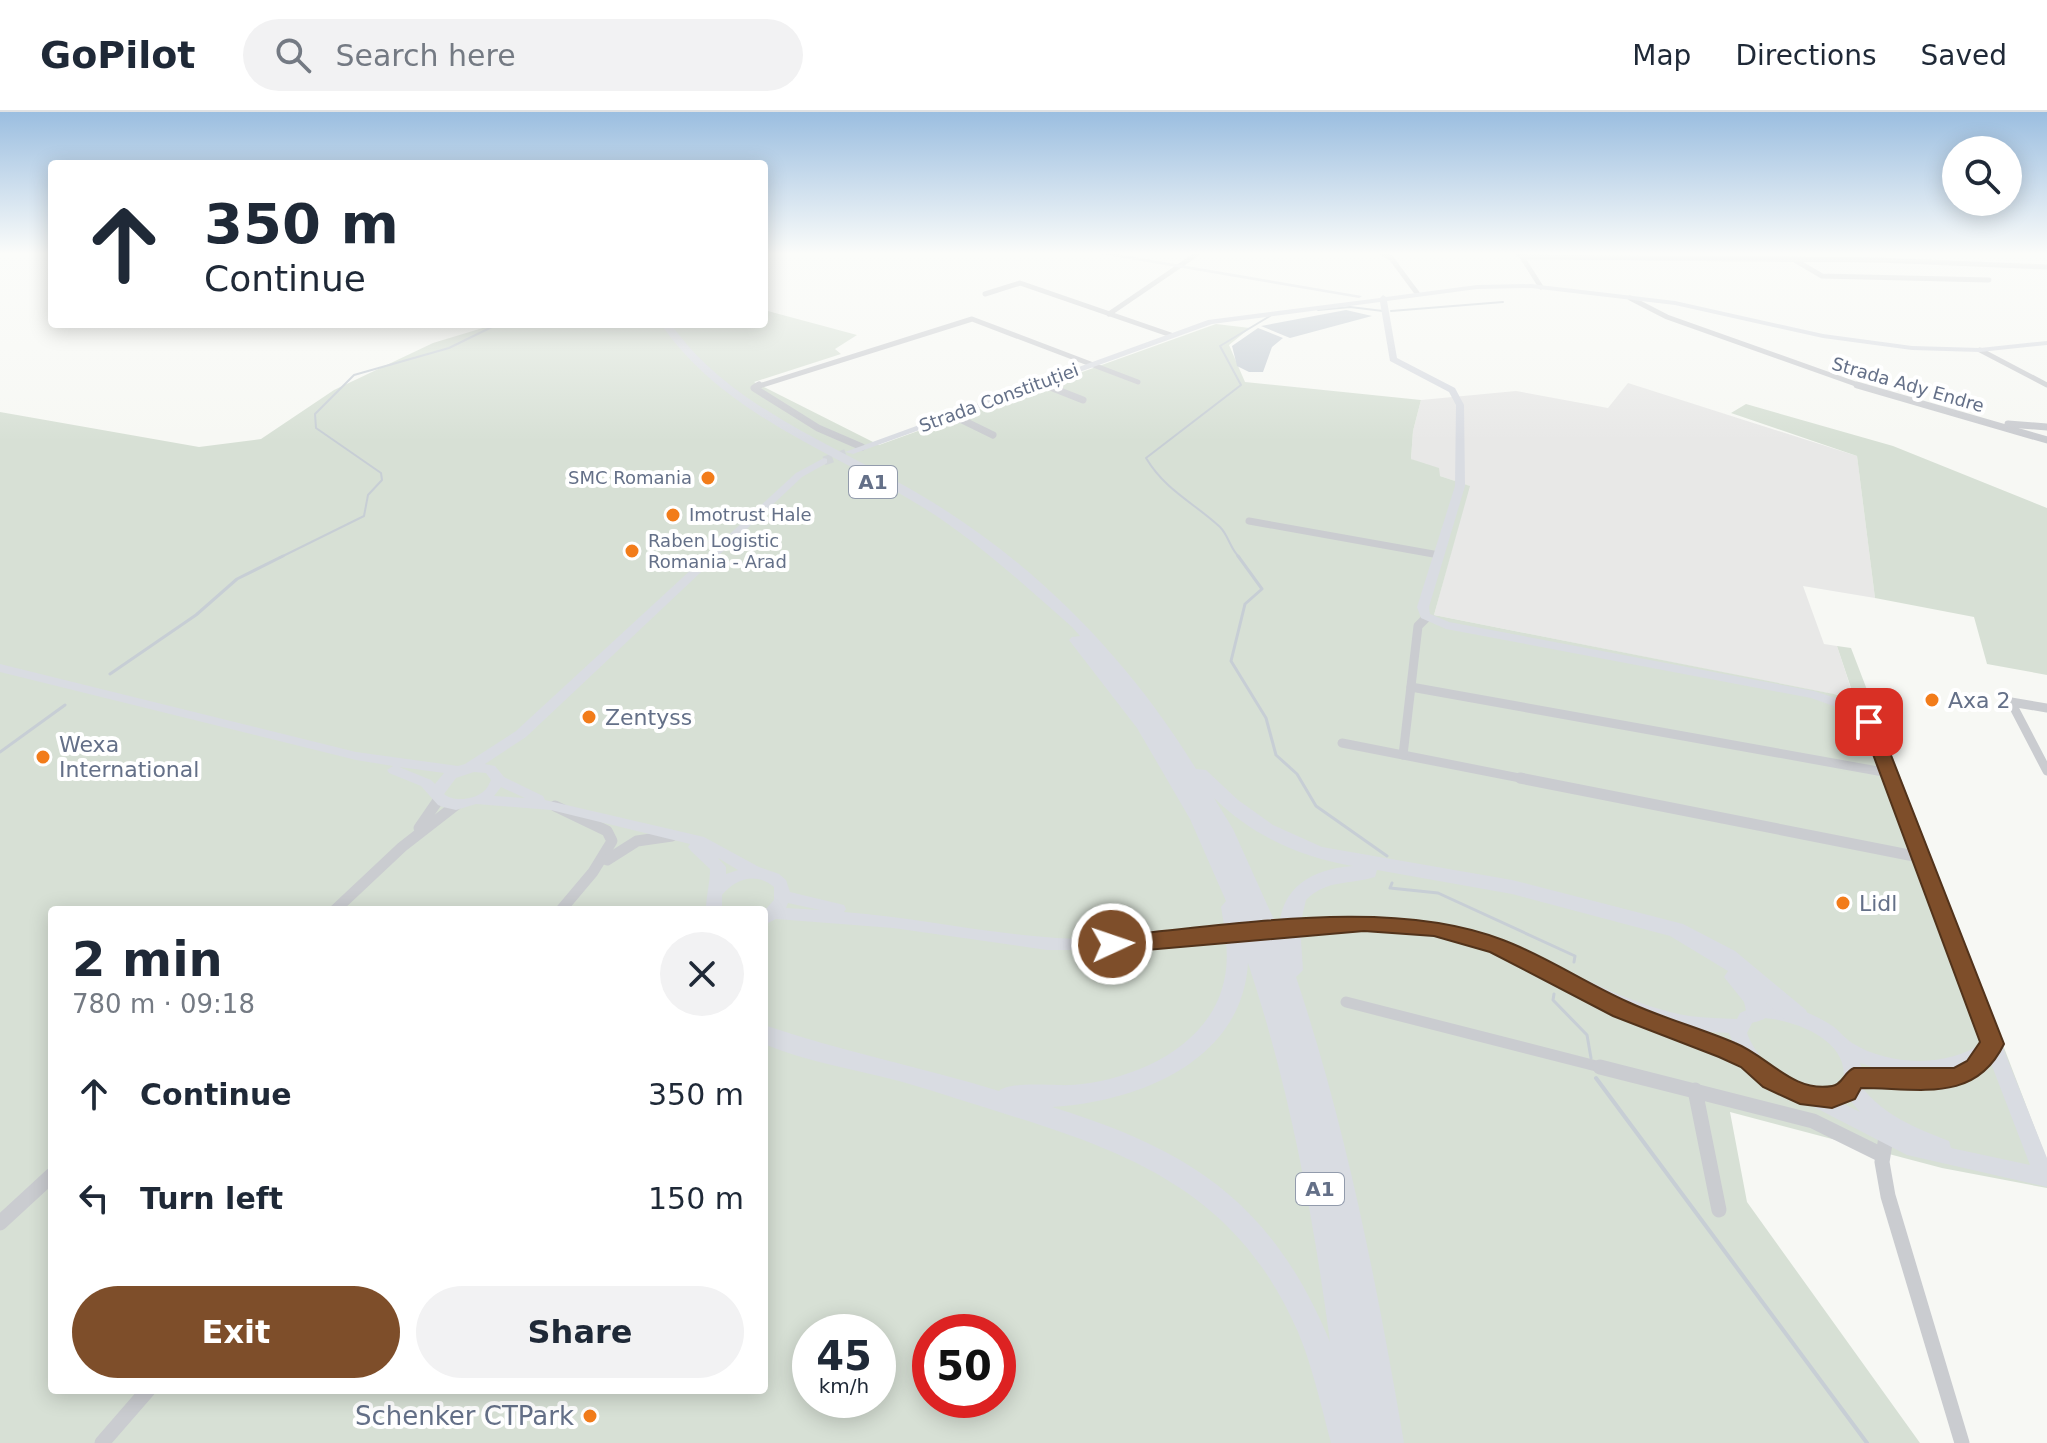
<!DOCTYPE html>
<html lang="en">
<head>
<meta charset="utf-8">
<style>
	:root { --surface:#fff; --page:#f2f2f3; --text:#1f2937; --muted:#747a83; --line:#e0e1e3; --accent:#7e4e2a }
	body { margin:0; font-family:"DejaVu Sans",sans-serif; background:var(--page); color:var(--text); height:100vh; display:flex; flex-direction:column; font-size:30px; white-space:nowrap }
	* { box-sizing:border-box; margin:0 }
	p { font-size:26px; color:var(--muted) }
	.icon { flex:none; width:44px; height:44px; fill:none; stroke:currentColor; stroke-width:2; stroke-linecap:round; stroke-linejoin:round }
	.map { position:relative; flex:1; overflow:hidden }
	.sheet { position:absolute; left:48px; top:794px; width:720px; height:488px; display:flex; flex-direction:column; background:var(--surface); border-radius:8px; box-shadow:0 4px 20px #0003 }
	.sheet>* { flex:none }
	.banner { position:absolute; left:48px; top:48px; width:720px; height:168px; border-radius:8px; box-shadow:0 4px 20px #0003; background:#fff; color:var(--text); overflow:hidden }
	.tools { position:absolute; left:1942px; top:24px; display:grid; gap:16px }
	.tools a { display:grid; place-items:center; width:80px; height:80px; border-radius:50%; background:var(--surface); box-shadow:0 4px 20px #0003; font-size:40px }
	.speed { position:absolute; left:792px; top:1202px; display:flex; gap:16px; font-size:40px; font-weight:700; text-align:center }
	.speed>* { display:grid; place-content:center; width:104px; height:104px; border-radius:50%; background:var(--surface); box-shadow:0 4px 20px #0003; line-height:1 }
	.speed small { font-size:20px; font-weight:400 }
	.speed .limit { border:12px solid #d22; background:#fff; color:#111 }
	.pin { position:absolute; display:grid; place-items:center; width:68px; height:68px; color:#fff; margin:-34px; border-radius:16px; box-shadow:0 4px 12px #0006 }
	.me { position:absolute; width:88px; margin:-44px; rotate:87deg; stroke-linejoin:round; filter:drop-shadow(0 0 6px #0008) }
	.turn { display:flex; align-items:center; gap:28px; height:168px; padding:0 24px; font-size:36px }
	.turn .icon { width:104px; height:104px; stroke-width:2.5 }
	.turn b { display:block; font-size:56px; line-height:68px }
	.round { display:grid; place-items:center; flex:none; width:84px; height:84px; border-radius:42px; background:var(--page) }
	.headline { display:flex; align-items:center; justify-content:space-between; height:136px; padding:0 24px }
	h1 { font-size:48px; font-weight:700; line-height:60px }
	.cta { display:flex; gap:16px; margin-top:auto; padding:16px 24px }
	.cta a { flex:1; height:92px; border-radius:48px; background:var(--accent); color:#fff; font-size:32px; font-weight:700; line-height:92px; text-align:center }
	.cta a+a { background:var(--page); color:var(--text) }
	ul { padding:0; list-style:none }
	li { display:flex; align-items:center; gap:24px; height:104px; padding:0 24px }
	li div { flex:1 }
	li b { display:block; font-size:30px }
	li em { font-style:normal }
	header { display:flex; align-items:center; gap:48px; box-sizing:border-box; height:112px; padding:0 40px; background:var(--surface); border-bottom:2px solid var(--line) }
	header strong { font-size:38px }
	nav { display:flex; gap:44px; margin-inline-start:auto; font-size:28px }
	.search { width:560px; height:72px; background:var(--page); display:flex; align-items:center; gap:20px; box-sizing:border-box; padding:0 28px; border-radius:44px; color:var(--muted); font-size:30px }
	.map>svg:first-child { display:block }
</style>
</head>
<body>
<header>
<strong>GoPilot</strong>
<div class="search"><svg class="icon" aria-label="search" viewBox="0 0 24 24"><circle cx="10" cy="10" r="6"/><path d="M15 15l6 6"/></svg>Search here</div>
<nav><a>Map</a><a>Directions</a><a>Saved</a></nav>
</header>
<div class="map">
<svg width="2047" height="1331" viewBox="0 0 2047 1331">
	<rect width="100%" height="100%" fill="#f7f8f4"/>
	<path fill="#e8e8e7" d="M1628,271L1857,344L1875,486L1803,474L1824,532L1837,534L1853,583L1832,582L1434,503L1469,374L1440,364L1411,347L1413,319L1421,288L1516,279L1608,296Z"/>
	<g fill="#d7e0d5" fill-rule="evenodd">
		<path d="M764,198L857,223L835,237L841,242L754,270L879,333L1216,212L1250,216L1229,233L1245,270L1421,288L1413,319L1411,347L1439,356L1440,364L1470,374L1434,503L1849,585L1853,582L1837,534L1851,536L2047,1048V1076L1942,1056L1730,1000L1747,1090L1920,1331H0V300L199,335L261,327L334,278L433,231L496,212H764ZM52,798H764V1278H52ZM810,1220H878V1288H810ZM930,1220H998V1288H930Z"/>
		<path d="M1746,292L1893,334L2047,396V563L1987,552L1974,505L1875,486L1857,344L1731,301Z"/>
	</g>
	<g fill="#c7ced5">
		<path d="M1346,198L1372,204L1290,226L1261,214Z"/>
		<path d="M1258,216L1283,226L1272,235L1263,260H1249L1237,254L1232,234Z"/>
	</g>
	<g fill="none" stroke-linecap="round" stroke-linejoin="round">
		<g stroke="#c7ced5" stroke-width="2">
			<path d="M1318,198L1350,195L1383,199"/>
			<path d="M1391,199L1503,190"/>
			<path d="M279,446L364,404L368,383L382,368L381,361L316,316L315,302L354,263L449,236L498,212"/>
			<path d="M1240,446C1230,437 1229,424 1220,415C1193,390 1166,379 1146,346L1241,273L1220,234L1270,204"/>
		</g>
		<g stroke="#c7ced5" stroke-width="3">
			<path d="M1238,444L1262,477L1245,492L1231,549L1266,606L1276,643L1297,662L1316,694L1387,744"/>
			<path d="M110,562L196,503L237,467L283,444"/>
			<path d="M0,640L65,593"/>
			<path d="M1392,771L1390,776L1438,781L1575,844L1574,850"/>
			<path d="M1554,882L1553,888L1587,923L1591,946"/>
		</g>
		<path stroke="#c7ced5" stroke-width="4" d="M1596,966L1867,1331"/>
		<path stroke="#d2d6d9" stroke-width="9" stroke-dasharray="9 5" stroke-linecap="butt" d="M824,349L850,340"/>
		<g stroke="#caccd0" stroke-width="5">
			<path d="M1383,142L1391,146L1417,181"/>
			<path d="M1518,142L1522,145L1879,148L2047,155"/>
			<path d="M1522,145L1541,175"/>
			<path d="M1793,147L1822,164L1989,168"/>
			<path d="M985,182L1020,171L1171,223"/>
			<path d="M1630,186L1667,205L1864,275"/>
			<path d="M1109,202L1197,142"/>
			<path d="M1980,238L2047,273"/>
			<path d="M1040,271L1050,275"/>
			<path d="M756,275L972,207L1138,270"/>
		</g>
		<g stroke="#caccd0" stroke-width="7">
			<path d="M759,273L754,276L818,316L862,335"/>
			<path d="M1045,273L1083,288"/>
			<path d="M1857,273L2047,328"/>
			<path d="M952,303L993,323"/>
			<path d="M2008,312L2047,315"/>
			<path d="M1249,409L1439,443"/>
		</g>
		<g stroke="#caccd0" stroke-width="9">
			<path d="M1411,575L1889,661"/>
			<path d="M2011,590L2047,659"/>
			<path d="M2011,590L2047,596"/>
			<path d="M1342,631L1530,668"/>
			<path d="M1403,643L1418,514L1426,506"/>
		</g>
		<g stroke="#caccd0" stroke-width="11">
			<path d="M1520,666L1919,745"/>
			<path d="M555,694L607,719L612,729L593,760L561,798"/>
			<path d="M419,716L439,687"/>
			<path d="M607,748L637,729L672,724"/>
			<path d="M335,798L402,735L456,693"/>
			<path d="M1346,890L1608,957"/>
		</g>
		<g stroke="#caccd0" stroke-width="15">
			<path d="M1600,955L1813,1009L1882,1043"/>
			<path d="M1695,978L1719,1098"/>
			<path d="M1886,1025L1882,1050L1888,1084L1962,1331"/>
			<path d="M0,1111L52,1063"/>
			<path d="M102,1331L148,1278"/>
		</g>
		<g fill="#d9dce2" fill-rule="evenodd">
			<path d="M1100,142H1117L1362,184L1359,186Z"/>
			<path d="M1531,172L1675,189L1823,222L1912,234L1980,236L2047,229V233L1980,240L1912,238L1823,226L1675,193L1531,176L1477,177L1387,189L1397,246L1455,276L1464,293L1465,374L1429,495L1430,502L1449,510L1814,579L1866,596L1887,634L1927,745L2047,1046V1075L1907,1043L1812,994L1776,980L1746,955L1631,909L1628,904L1630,901C1577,879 1527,849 1472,832C1411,813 1346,819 1283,825L1277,823L1275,819L1277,815C1298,808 1323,809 1344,808C1389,805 1434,808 1477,821C1544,841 1602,883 1670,900C1692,906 1714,906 1737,907L1740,901C1747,898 1756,894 1763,892C1785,889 1817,903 1834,915C1840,920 1846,927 1852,931C1889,954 1948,956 1983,930L1911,745L1873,634L1856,602L1811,586L1446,517L1421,506L1417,495L1455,374L1456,293L1449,280L1390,249L1380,190L1212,212L853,342L845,340L1208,208L1380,186L1383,183L1386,185L1477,173ZM1765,906C1797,909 1851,929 1843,970C1810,997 1758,954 1747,921L1752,911ZM1694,919L1729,921L1734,934ZM1989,946L2030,1053L1951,1036L1949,1029C1915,1016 1883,1003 1861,974H1956L1982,962ZM1860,951L1881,958H1883H1863ZM1849,987L1860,1000L1842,991Z"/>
			<path d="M824,346L827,347V351L802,365L526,625L485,652L495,654L504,665L543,684L545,688L704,725L759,755L779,762L786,768L790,780L844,793L846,797L844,800C912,805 978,820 1045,825C1110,831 1177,822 1242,817L1248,819L1250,823L1248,827L1129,838H1047L893,816L776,807L764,813V799L774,788V775C756,760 736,766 722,783V798H706C706,783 710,772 710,757L691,739L688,735L690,732L551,698L476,692L456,698L443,695L438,693L421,674L389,661L387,658L393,654L356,648L0,560V552L356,640L458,654L465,652L516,619L796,361ZM399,655L444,661L435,672L431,668ZM474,660L486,661L491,668C489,672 487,677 483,680C473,688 453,690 444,682L456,666ZM501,675L525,686L494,684ZM718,746L738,758L726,762V755ZM788,791L820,798L786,796Z"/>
		</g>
		<path fill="#d9dce2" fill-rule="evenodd" d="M661,212H671C730,297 843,336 929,388C1038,454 1130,549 1196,657L1206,658L1238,688L1273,713L1322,735L1512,768L1683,812L1735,839L1806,898L1809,905L1806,912C1790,917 1778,901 1766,891L1767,901L1764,907L1756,910L1748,907L1744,890L1724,865L1728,859L1670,824L1512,782L1377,758L1375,765C1349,773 1327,767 1306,788L1300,813L1303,858L1296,865C1347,1018 1377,1173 1404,1331H1331C1321,1294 1313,1256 1298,1220C1241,1089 1144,1045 1015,1005C976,993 938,980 899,969C854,957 807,950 764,932V913C840,939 921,955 999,979C1009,969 1054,974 1071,973C1133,969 1210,935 1224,869C1230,844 1225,819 1221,795L1226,789L1190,707L1137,616L1069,528L1072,525L1080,524L1072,515C1024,473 978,430 924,396C834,340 723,303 661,212ZM1214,686C1253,724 1300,745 1353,754C1312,757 1280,775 1279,819L1233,717ZM1248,851C1289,974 1313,1102 1330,1230C1273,1092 1192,1038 1052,995C1137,990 1242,950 1248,851Z"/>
	</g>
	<linearGradient id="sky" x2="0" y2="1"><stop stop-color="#9bbee0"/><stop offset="0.43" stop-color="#fbfcfa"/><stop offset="1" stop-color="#fbfcfa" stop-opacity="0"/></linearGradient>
	<rect width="2047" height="329" fill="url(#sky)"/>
	<path fill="#7e4e2a" stroke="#52331b" stroke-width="2" d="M1869,605L1878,610L2004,932C1975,992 1919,976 1861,976L1855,987L1832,996L1800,992L1763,975L1741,955L1719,945L1613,904L1490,840L1434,824L1364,819L1112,841L1101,832L1112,824C1231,814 1390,784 1503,828C1546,844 1585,871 1628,890C1662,906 1700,916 1735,931C1768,944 1793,981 1832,974C1842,973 1844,960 1854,956H1954L1967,949L1980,930L1861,610Z"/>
	<g fill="#f27c1a" stroke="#fff" stroke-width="3">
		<circle cx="708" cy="366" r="8"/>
		<circle cx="673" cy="403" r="8"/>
		<circle cx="632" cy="439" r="8"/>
		<circle cx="1932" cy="588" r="8"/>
		<circle cx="589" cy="605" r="8"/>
		<circle cx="43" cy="645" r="8"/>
		<circle cx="1843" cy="791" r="8"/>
		<circle cx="590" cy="1304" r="8"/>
	</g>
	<g text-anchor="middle" stroke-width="8" stroke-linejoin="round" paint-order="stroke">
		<g font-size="18" fill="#647088" stroke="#fff">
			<text transform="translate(1908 273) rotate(16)" y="6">Strada Ady Endre</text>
			<text transform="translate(999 286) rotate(-20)" y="6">Strada Constituției</text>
		</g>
		<g font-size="18" fill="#647088" stroke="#fff" text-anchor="start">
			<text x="692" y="372" text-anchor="end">SMC Romania</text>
			<text x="689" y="409">Imotrust Hale</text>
			<text x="648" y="435">Raben Logistic<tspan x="648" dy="21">Romania - Arad</tspan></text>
		</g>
		<g fill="#fff" stroke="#929bac" stroke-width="2">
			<rect x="849" y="354" width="48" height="32" rx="6"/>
			<rect x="1296" y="1061" width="48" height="32" rx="6"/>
		</g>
		<g font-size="20" font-weight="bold" fill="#647088">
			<text x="873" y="377">A1</text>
			<text x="1320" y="1084">A1</text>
		</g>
		<g font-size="22" fill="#647088" stroke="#fff" text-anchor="start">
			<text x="1948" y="596">Axa 2</text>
			<text x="605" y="613">Zentyss</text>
			<text x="59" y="640">Wexa<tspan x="59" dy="25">International</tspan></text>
			<text x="1859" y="799">Lidl</text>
		</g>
		<g font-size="26" fill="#647088" stroke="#fff" text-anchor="end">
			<text x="574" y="1313">Schenker CTPark</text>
		</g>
	</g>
</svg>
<div class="tools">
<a><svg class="icon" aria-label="search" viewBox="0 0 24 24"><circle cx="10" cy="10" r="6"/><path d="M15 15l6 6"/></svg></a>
</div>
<div class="speed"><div>45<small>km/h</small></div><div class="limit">50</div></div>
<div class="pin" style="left:1869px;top:610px;background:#d93025"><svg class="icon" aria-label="arrive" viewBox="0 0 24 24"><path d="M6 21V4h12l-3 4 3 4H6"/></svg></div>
<svg class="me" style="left:1112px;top:832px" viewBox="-20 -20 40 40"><circle r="17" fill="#7e4e2a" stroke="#fff" stroke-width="3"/><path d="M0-11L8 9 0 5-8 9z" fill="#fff"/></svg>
<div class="banner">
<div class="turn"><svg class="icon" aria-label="ahead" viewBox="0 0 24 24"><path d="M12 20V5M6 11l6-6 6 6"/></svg><div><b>350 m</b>Continue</div></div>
</div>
<section class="sheet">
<div class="headline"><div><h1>2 min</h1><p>780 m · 09:18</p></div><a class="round"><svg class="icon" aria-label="close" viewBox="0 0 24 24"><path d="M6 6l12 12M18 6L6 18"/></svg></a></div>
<ul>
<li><svg class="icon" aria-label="ahead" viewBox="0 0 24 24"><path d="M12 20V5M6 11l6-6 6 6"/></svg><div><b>Continue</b></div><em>350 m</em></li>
<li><svg class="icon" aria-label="left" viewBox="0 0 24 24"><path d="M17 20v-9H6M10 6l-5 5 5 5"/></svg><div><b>Turn left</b></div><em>150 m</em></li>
</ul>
<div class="cta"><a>Exit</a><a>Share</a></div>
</section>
</div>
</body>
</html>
